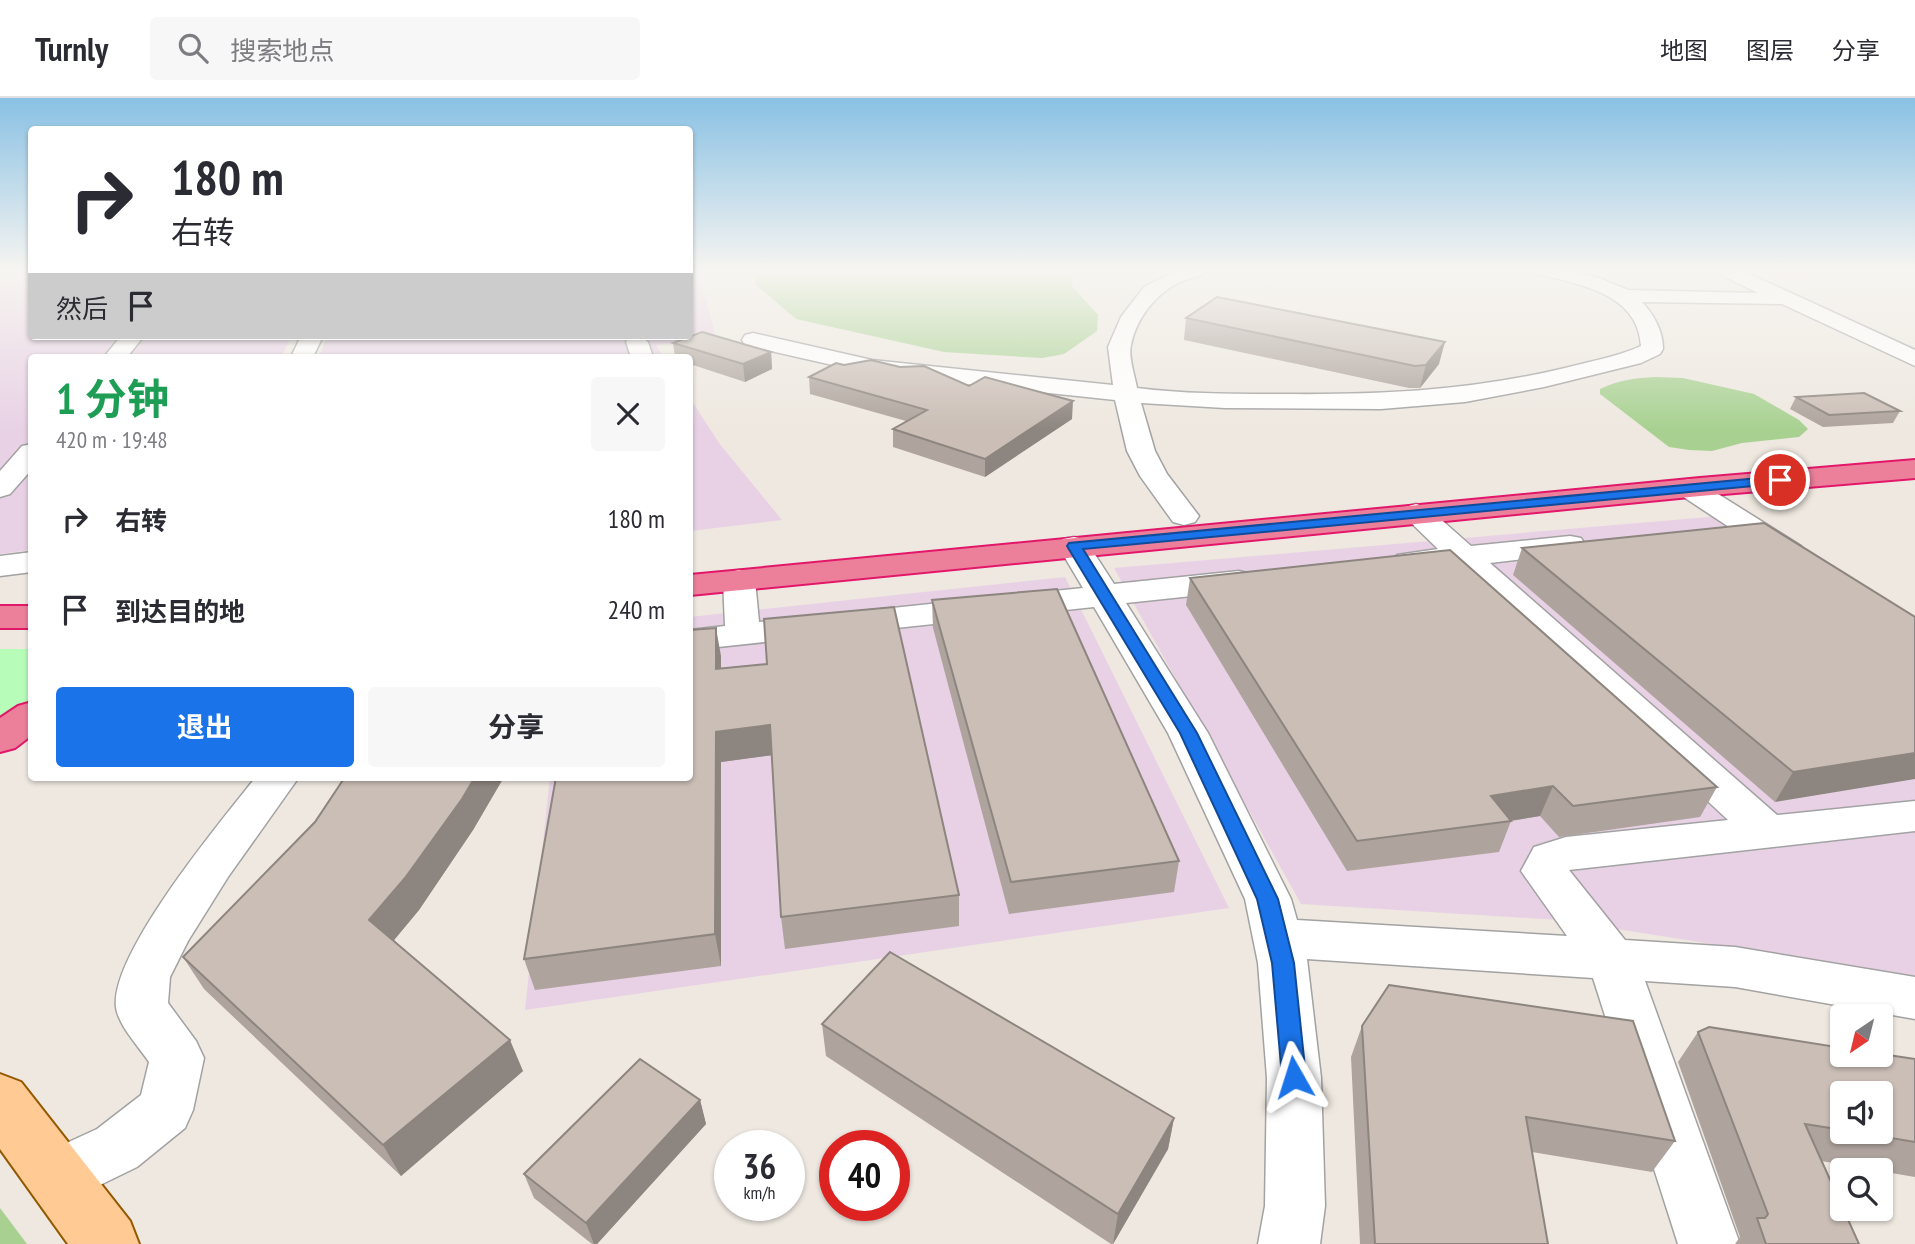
<!DOCTYPE html>
<html lang="zh">
<head>
<meta charset="utf-8">
<style>
	:root { --surface:#fff; --page:#f7f7f7; --text:#2b2b33; --muted:#7c7c81; --line:#e1e1e2; --accent:#1a73e8 }
	body { margin:0; font-family:"PT Sans Narrow","Noto Sans SC",sans-serif; background:var(--page); color:var(--text); height:100vh; display:flex; flex-direction:column; font-size:26px; white-space:nowrap }
	* { box-sizing:border-box; margin:0 }
	p { font-size:23px; color:var(--muted) }
	.icon { flex:none; width:38px; height:38px; fill:none; stroke:currentColor; stroke-width:2; stroke-linecap:round; stroke-linejoin:round }
	.map { position:relative; flex:1; overflow:hidden }
	.drawer { position:absolute; left:28px; top:256px; width:665px; height:427px; display:flex; flex-direction:column; background:var(--surface); border-radius:7px; box-shadow:0 2px 5px #0004 }
	.drawer>* { flex:none }
	.banner { position:absolute; left:28px; top:28px; width:665px; height:214px; border-radius:7px; box-shadow:0 2px 5px #0004; background:#fff; color:var(--text); overflow:hidden }
	.needle { width:46px; rotate:215deg }
	.controls { position:absolute; left:1830px; top:906px; display:grid; gap:14px }
	.controls a { display:grid; place-items:center; width:63px; height:63px; border-radius:7px; background:var(--surface); box-shadow:0 2px 5px #0004; font-size:35px }
	.speed { position:absolute; left:714px; top:1032px; display:flex; gap:14px; font-size:35px; font-weight:700; text-align:center }
	.speed>* { display:grid; place-content:center; width:91px; height:91px; border-radius:50%; background:var(--surface); box-shadow:0 2px 5px #0004; line-height:1 }
	.speed small { font-size:18px; font-weight:400 }
	.speed .limit { border:10px solid #d22; background:#fff; color:#111 }
	.pin { position:absolute; display:grid; place-items:center; width:60px; height:60px; color:#fff; margin:-30px; border:4px solid #fff; border-radius:50%; box-shadow:0 2px 7px #0007 }
	.me { position:absolute; width:77px; margin:-38px; rotate:354deg; stroke-linejoin:round; filter:drop-shadow(0 0 5px #0008) }
	.turn { display:flex; align-items:center; gap:24px; height:147px; padding:0 28px; font-size:32px }
	.turn .icon { width:91px; height:91px; stroke-width:2.5 }
	.turn b { display:block; font-size:49px; line-height:60px }
	.then { display:flex; align-items:center; height:66px; padding:0 28px; background:#0003; gap:14px; font-size:26px }
	.round { display:grid; place-items:center; flex:none; width:74px; height:74px; border-radius:7px; background:var(--page) }
	.headline { display:flex; align-items:center; justify-content:space-between; height:119px; padding:0 28px }
	h1 { font-size:42px; font-weight:700; line-height:52px; color:#1e9e55 }
	.action { display:flex; gap:14px; margin-top:auto; padding:14px 28px }
	.action a { flex:1; height:80px; border-radius:7px; background:var(--accent); color:#fff; font-size:28px; font-weight:700; line-height:80px; text-align:center }
	.action a+a { background:var(--page); color:var(--text) }
	ul { padding:0; list-style:none }
	li { display:flex; align-items:center; gap:21px; height:91px; padding:0 28px }
	li div { flex:1 }
	li b { display:block; font-size:26px }
	li em { font-style:normal }
	header { display:flex; align-items:center; gap:42px; box-sizing:border-box; height:98px; padding:0 35px; background:var(--surface); border-bottom:2px solid var(--line) }
	header strong { font-size:33px }
	nav { display:flex; gap:38px; margin-inline-start:auto; font-size:24px }
	.search { width:490px; height:63px; background:var(--page); display:flex; align-items:center; gap:18px; box-sizing:border-box; padding:0 24px; border-radius:7px; color:var(--muted); font-size:26px }
	.map>svg:first-child { display:block }
</style>
</head>
<body>
<header>
<strong>Turnly</strong>
<div class="search"><svg class="icon" aria-label="search" viewBox="0 0 24 24"><circle cx="10" cy="10" r="6"/><path d="M15 15l6 6"/></svg>搜索地点</div>
<nav><a>地图</a><a>图层</a><a>分享</a></nav>
</header>
<div class="map">
<svg width="1915" height="1146" viewBox="0 0 1915 1146">
	<rect width="100%" height="100%" fill="#eee8e0"/>
	<g fill="#e8d1e5">
		<path d="M31,172L32,238H292L281,259H32L31,452L0,456V181Z"/>
		<path d="M690,172H698L716,240L656,247L663,259H319L327,238H690Z"/>
		<path d="M1748,172H1899L1778,181Z"/>
		<path d="M690,300L719,345L782,422L690,433Z"/>
		<path d="M1744,416L1915,523V878L1560,822L1301,806L1114,470Z"/>
		<path d="M1065,479L1229,810L525,912L550,679H690V519Z"/>
	</g>
	<g fill="#a8d191">
		<path d="M764,172H1073L1072,188L1098,217L1097,233L1064,256L1042,260L944,254L796,221L755,186L756,175Z"/>
		<path d="M1656,279L1683,280L1754,296L1799,322L1808,331L1799,339L1742,345L1712,353L1689,352L1669,349L1600,296V291C1618,282 1636,280 1656,279Z"/>
		<path d="M0,1110L27,1146H0Z"/>
	</g>
	<path fill="#b7fdb9" d="M0,551H31V603L0,621Z"/>
	<g fill="none" stroke-linecap="round" stroke-linejoin="round">
		<defs>
			<g id="minor">
				<path d="M1178,172H1208C1201,180 1188,180 1178,185C1155,197 1136,221 1131,247C1128,259 1135,278 1137,290C1185,296 1233,296 1280,296C1380,297 1468,293 1565,270C1591,263 1617,259 1641,248C1638,195 1580,187 1539,176L1537,172H1569L1599,180L1628,192L1758,195L1719,176L1716,172H1741L1915,252V268L1782,206L1642,204C1654,217 1663,233 1663,251L1660,256L1641,265L1544,289L1465,304L1381,311L1225,310L1141,305L1155,353L1167,376L1199,418L1195,424L1184,427L1173,424L1140,378L1127,353L1115,302L872,276L745,247L742,242L745,237L753,235L872,262L1113,287L1108,249L1121,219L1144,189Z"/>
				<path d="M121,238H144L127,259H104Z"/>
				<path d="M301,238H323L313,259H291Z"/>
				<path d="M640,238L648,244L653,259H631L626,244L629,239Z"/>
				<path d="M32,346V371L10,396L0,399V373L22,348Z"/>
				<path d="M1689,381L1699,384L1801,448L1806,455L1801,462L1790,464L1779,462L1679,396L1675,390L1679,384Z"/>
				<path d="M1416,406L1427,409L1471,448L1570,438L1581,440L1586,447L1581,454L1490,465L1777,717L1915,703V733L1569,772L1625,842L1735,849L1915,879V921L1735,889L1645,883L1740,1146H1678L1593,880L1307,861L1321,980L1325,1108L1320,1146H1258L1265,1108L1267,980L1258,865L1245,801L1168,635L1094,509L690,552V532L725,528L723,482L727,475L739,472L751,475L755,482L759,524L1083,490L1058,448L1063,441L1074,439L1085,441L1114,486L1239,473L1251,476L1255,483L1251,490L1239,493L1126,505L1208,635L1291,801L1297,822L1567,838L1521,773L1534,749L1566,739L1728,722L1456,468L1408,474L1397,471L1392,464L1397,457L1438,451L1401,415L1405,409Z"/>
				<path d="M32,454V474L0,478V458Z"/>
				<path d="M256,679H299L228,779L188,843L170,879L168,905L196,943L204,960L193,1012L185,1030L137,1069L57,1108L36,1099L27,1079L36,1059L97,1031L141,997L149,964C139,949 118,927 116,909C110,856 221,723 256,679Z"/>
			</g>
			<path id="major" d="M0,976L21,984L130,1123L139,1146H68L0,1051Z"/>
			<g id="highway">
				<path d="M1915,362V380L1700,398L690,497V477L1700,380Z"/>
				<rect x="0" y="508" width="32" height="22"/>
				<path d="M32,604V637L15,650L0,654V620L18,608Z"/>
			</g>
		</defs>
		<use href="#minor" stroke="#a2a2a2" stroke-width="3"/>
		<use href="#major" stroke="#925900" stroke-width="4"/>
		<use href="#highway" stroke="#e21769" stroke-width="4"/>
		<use href="#minor" fill="#fff" fill-rule="evenodd"/>
		<use href="#major" fill="#ffca93" fill-rule="evenodd"/>
		<use href="#highway" fill="#ec809b" fill-rule="evenodd"/>
	</g>
	<g fill="#aea39d" fill-rule="evenodd">
		<path d="M1186,220L1439,266L1420,290H1409L1184,242Z"/>
		<path d="M673,245L771,254L772,271L745,284L690,266V259H675Z"/>
		<path d="M844,267L969,288L1072,321L985,379L893,349V331L906,323L810,296L809,279Z"/>
		<path d="M1796,299L1900,313L1893,325L1823,329L1790,311Z"/>
		<path d="M1522,450L1915,519L1775,704L1513,477Z"/>
		<path d="M1190,480L1717,689L1700,719L1559,739L1540,718L1511,723L1499,754L1347,773L1186,507Z"/>
		<path d="M932,502L1179,763L1174,794L1009,816L933,530Z"/>
		<path d="M721,558V571L959,797V828L785,851L781,819L772,657L721,664V868L535,892L524,861Z"/>
		<path d="M345,679H504L473,732L419,812L394,842L523,973L401,1078L204,891L183,859L315,724Z"/>
		<path d="M822,926L1174,1020L1168,1051L1113,1146H1111L826,958Z"/>
		<path d="M1362,928L1675,1043L1652,1074L1532,1054L1548,1146H1360L1351,959Z"/>
		<path d="M1698,934L1915,961V1079L1821,1063L1859,1146H1735L1740,1139L1678,964ZM1843,996L1881,1034H1843Z"/>
		<path d="M700,1002L706,1026L597,1146H592L534,1100L524,1076Z"/>
	</g>
	<g fill="#8d857f">
		<path d="M1445,244L1439,266L1420,290L1426,267Z"/>
		<path d="M771,254L772,271L745,284L743,266Z"/>
		<path d="M1073,303L1072,321L985,379V361Z"/>
		<path d="M716,530L721,558V600L716,571Z"/>
		<path d="M770,627L774,657L721,664V868L715,836L716,634Z"/>
		<path d="M1915,655V681L1775,704L1793,674Z"/>
		<path d="M475,679H504L473,732L419,812L385,853L369,822Z"/>
		<path d="M1553,688L1540,718L1502,724L1491,698Z"/>
		<path d="M510,942L523,973L401,1078L383,1047Z"/>
		<path d="M700,1002L706,1026L597,1146H594L586,1125Z"/>
		<path d="M1174,1020L1168,1051L1113,1146L1118,1116Z"/>
	</g>
	<g fill="#cabeb6" stroke="#8d857f" stroke-width="2">
		<path d="M1217,199L1445,244L1426,267L1415,268L1186,220Z"/>
		<path d="M702,234L771,254L743,266L673,245Z"/>
		<path d="M871,262L900,269L924,268L969,288L985,279L1073,303L985,361L893,331L927,312L809,279L836,265L844,267Z"/>
		<path d="M1864,295L1900,313L1829,317L1796,299Z"/>
		<path d="M1764,425L1915,519V655L1793,674L1522,450Z"/>
		<path d="M1450,452L1717,689L1573,708L1553,688L1491,698L1511,723L1357,743L1190,480Z"/>
		<path d="M1057,491L1179,763L1011,784L932,502Z"/>
		<path d="M894,509L959,797L781,819L770,627L716,634L715,836L524,861L556,679H690V532L716,530V571L767,566L764,521Z"/>
		<path d="M345,679H475L462,701L405,780L369,822L510,942L383,1047L183,859L315,724Z"/>
		<path d="M890,854L1174,1020L1118,1116L822,926Z"/>
		<path d="M1389,887L1633,923L1675,1043L1526,1019L1548,1146H1375L1362,928Z"/>
		<path d="M1709,929L1843,950V957H1881V956L1915,961V1044L1855,1034H1881V996H1843V1032L1805,1026L1859,1146H1766L1757,1120H1765L1768,1116L1698,934Z"/>
		<path d="M640,961L700,1002L586,1125L524,1076Z"/>
	</g>
	<linearGradient id="sky" x2="0" y2="1"><stop stop-color="#89c1e4"/><stop offset="0.52" stop-color="#f7f5f1"/><stop offset="1" stop-color="#f7f5f1" stop-opacity="0"/></linearGradient>
	<rect width="1915" height="332" fill="url(#sky)"/>
	<path fill="#1a73e8" stroke="#114b97" stroke-width="2" d="M1780,378L1787,382L1785,385L1083,451L1197,635L1278,801L1294,865L1306,979L1302,987L1294,990L1286,987L1282,979L1272,865L1257,801L1180,635L1067,448L1069,445Z"/>
</svg>
<div class="controls">
<a><svg class="needle" viewBox="-14 -14 28 28"><path d="M0-13l5 13h-10z" fill="#e53935"/><path d="M0 13l5-13h-10z" fill="#7c7c81"/></svg></a>
<a><svg class="icon" aria-label="sound" viewBox="0 0 24 24"><path d="M4 9h4l5-4v14l-5-4H4zM17 9q2 3 0 6"/></svg></a>
<a><svg class="icon" aria-label="search" viewBox="0 0 24 24"><circle cx="10" cy="10" r="6"/><path d="M15 15l6 6"/></svg></a>
</div>
<div class="speed"><div>36<small>km/h</small></div><div class="limit">40</div></div>
<div class="pin" style="left:1780px;top:382px;background:#d93025"><svg class="icon" aria-label="arrive" viewBox="0 0 24 24"><path d="M6 21V4h12l-3 4 3 4H6"/></svg></div>
<svg class="me" style="left:1294px;top:979px" viewBox="-20 -20 40 40"><path d="M0-17L14 15 0 8-14 15z" fill="#1a73e8" stroke="#fff" stroke-width="4"/></svg>
<div class="banner">
<div class="turn"><svg class="icon" aria-label="right" viewBox="0 0 24 24"><path d="M7 20v-9h11M14 6l5 5-5 5"/></svg><div><b>180 m</b>右转</div></div>
<div class="then">然后<svg class="icon" aria-label="arrive" viewBox="0 0 24 24"><path d="M6 21V4h12l-3 4 3 4H6"/></svg></div>
</div>
<section class="drawer">
<div class="headline"><div><h1>1 分钟</h1><p>420 m · 19:48</p></div><a class="round"><svg class="icon" aria-label="close" viewBox="0 0 24 24"><path d="M6 6l12 12M18 6L6 18"/></svg></a></div>
<ul>
<li><svg class="icon" aria-label="right" viewBox="0 0 24 24"><path d="M7 20v-9h11M14 6l5 5-5 5"/></svg><div><b>右转</b></div><em>180 m</em></li>
<li><svg class="icon" aria-label="arrive" viewBox="0 0 24 24"><path d="M6 21V4h12l-3 4 3 4H6"/></svg><div><b>到达目的地</b></div><em>240 m</em></li>
</ul>
<div class="action"><a>退出</a><a>分享</a></div>
</section>
</div>
</body>
</html>
